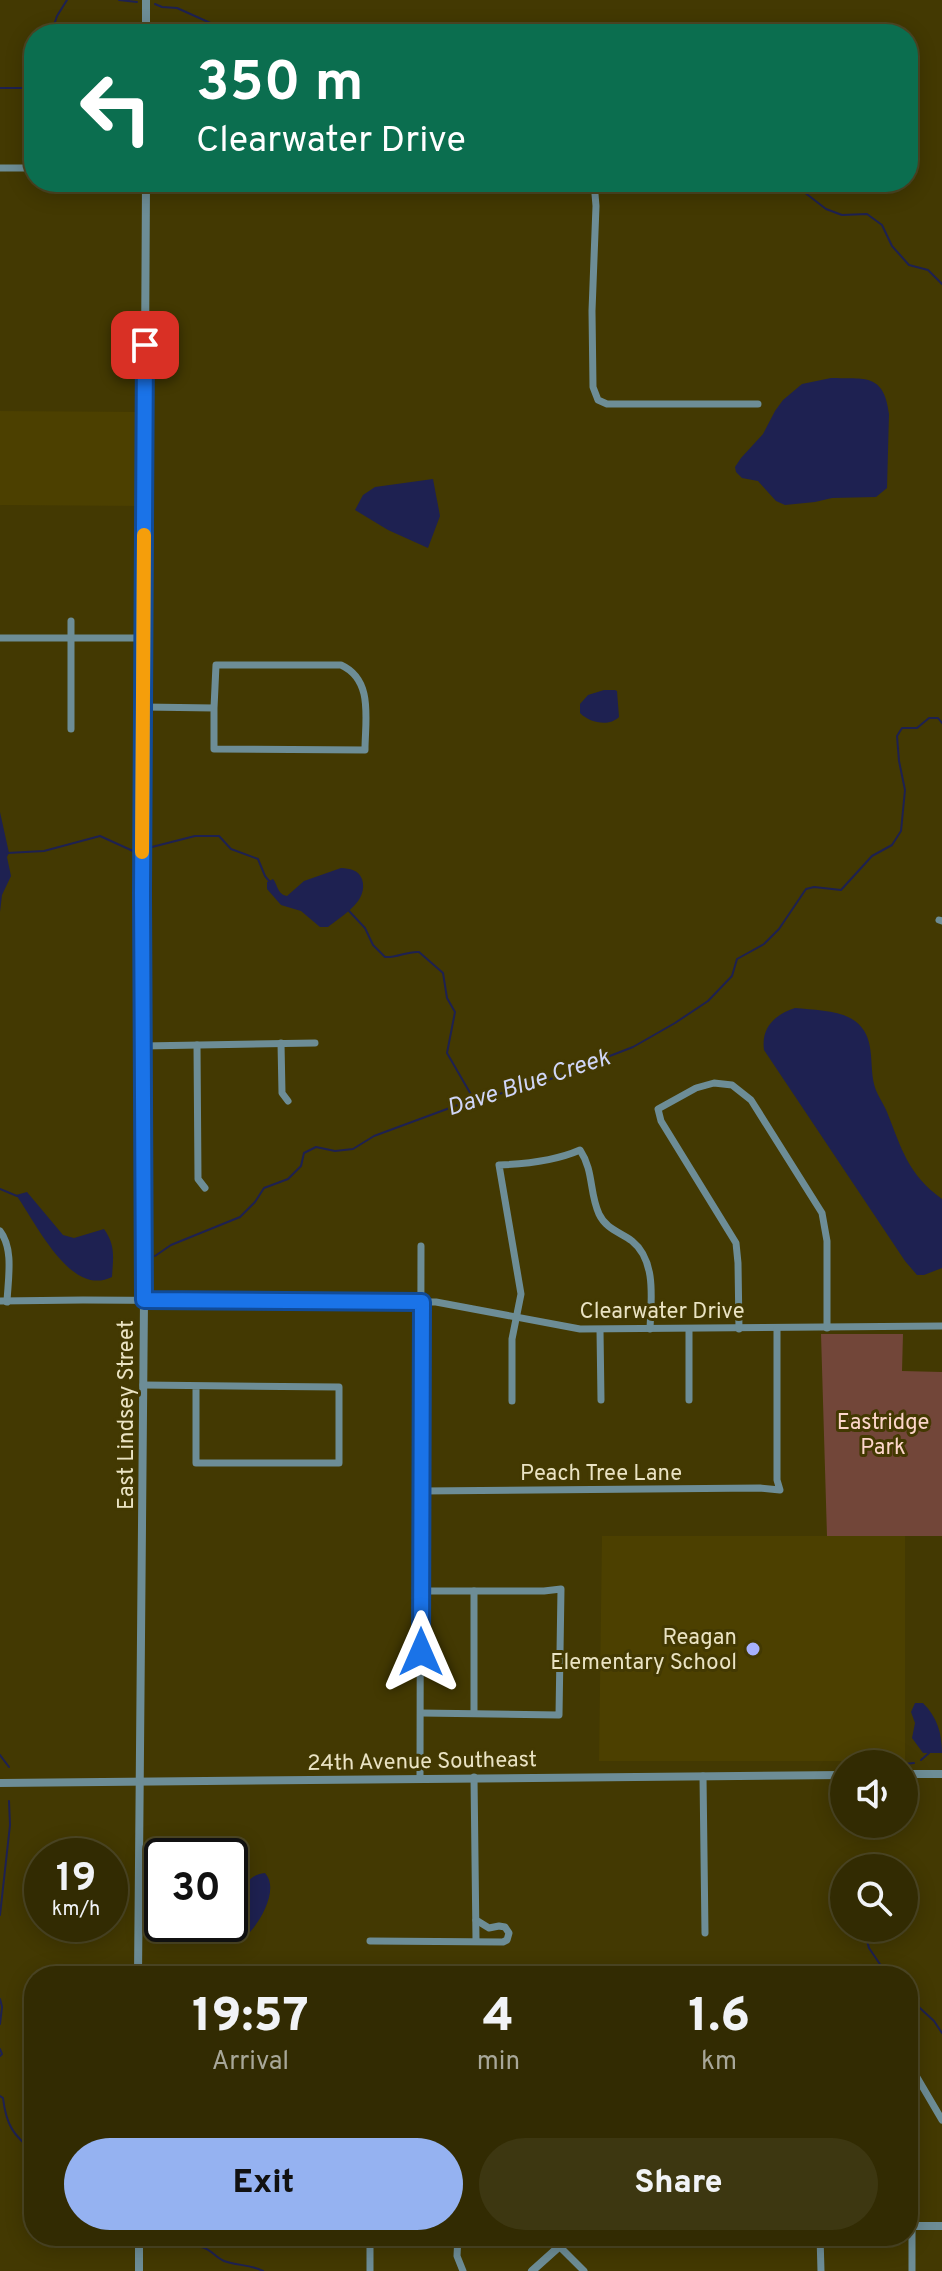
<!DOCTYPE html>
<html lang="en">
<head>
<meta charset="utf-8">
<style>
	:root { --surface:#322b02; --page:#3d3711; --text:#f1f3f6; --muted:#a8a799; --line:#4d4724; --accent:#95b2f1 }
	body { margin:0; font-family:Overpass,sans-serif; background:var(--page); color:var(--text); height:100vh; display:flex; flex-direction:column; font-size:30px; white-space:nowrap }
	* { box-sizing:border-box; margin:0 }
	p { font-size:26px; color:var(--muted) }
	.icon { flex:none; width:44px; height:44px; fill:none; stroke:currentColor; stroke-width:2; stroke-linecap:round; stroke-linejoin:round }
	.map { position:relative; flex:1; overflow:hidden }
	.details { position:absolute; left:24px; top:1966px; width:894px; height:280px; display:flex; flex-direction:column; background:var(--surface); border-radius:32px; box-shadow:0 4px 20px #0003,0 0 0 2px var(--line) }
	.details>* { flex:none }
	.guide { position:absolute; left:24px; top:24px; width:894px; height:168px; border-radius:32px; box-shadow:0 4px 20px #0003,0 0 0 2px var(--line); background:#0b6e4f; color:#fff; overflow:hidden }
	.controls { position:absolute; left:830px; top:1750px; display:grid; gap:16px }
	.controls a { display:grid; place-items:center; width:88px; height:88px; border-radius:50%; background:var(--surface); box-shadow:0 4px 20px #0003,0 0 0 2px var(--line); font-size:40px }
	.speed { position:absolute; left:24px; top:1838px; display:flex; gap:16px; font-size:40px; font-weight:700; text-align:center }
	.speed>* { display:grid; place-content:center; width:104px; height:104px; border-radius:50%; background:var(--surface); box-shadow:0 4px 20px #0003,0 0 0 2px var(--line); line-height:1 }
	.speed small { font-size:20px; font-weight:400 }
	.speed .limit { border:4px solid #111; border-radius:12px; background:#fff; color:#111 }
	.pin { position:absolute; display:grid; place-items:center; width:68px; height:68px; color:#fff; margin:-34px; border-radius:16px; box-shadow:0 4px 12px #0006 }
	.me { position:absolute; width:88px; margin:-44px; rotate:0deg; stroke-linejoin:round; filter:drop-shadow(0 0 6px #0008) }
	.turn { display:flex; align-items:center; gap:28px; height:168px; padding:0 40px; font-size:36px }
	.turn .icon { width:104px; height:104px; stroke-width:2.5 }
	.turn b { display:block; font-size:56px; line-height:68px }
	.eta { display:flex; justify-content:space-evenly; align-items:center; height:136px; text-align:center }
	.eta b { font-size:48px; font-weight:800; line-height:56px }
	.primary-button { display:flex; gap:16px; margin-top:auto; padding:16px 40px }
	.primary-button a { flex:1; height:92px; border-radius:48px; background:var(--accent); color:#111; font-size:32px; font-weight:800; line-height:92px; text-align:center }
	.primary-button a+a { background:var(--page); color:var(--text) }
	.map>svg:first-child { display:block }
</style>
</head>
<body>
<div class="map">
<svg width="942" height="2271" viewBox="0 0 942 2271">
	<rect width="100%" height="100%" fill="#433902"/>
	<g fill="#4c4000">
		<path d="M0,411L145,412V506L0,505Z"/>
		<path d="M602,1536H905V1761H599Z"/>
	</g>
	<path fill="#724639" d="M821,1334H903L902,1371L942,1372V1536H827Z"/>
	<g fill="#1e2151">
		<path d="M831,378C865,379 884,373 889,414L887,488L876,497L832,498L815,502L785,505L776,501L758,481L742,478L736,472L735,467L741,458L763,434L775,411L783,400L802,384Z"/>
		<path d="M433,479L440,516L428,548L388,530L355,510L363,495L375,487Z"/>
		<path d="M604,690H615L617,691L619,717C609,727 590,723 580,713V704L588,695Z"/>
		<path d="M0,812L9,853L7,857L11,876L2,895L0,912Z"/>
		<path d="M341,868C350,869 358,869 362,879C369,901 343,915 328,927H320L301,911L281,905L267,889V882L273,879C278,885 277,894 287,896L304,881Z"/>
		<path d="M795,1008C814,1010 840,1010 855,1021C876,1037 869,1062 874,1084C876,1093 883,1103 887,1112C902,1150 908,1174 942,1199V1268L924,1275H917L905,1261L764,1050C761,1028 774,1015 795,1008Z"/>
		<path d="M27,1192L63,1235L74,1238L104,1229C116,1246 113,1258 112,1277C70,1298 36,1222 16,1195Z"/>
		<path d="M915,1703H923C937,1717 942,1733 942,1753H923L912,1738L915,1723L911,1712Z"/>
		<path d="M265,1873C279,1888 262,1919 250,1932L242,1931L230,1920C230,1911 234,1909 238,1901C245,1887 247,1875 265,1873Z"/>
		<path d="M187,1965L199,1966L207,1976H152C161,1965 174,1966 187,1965Z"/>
	</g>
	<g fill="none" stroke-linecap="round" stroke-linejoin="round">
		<g stroke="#1e2151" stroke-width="2">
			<path d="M119,0L137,2"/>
			<path d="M155,4L162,7L177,8L235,34"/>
			<path d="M51,34L57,16L67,0"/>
			<path d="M0,88H24L34,76"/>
			<path d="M770,182L804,192L826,209L842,215L867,214L882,225L892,246L909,265L928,270L942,284"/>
			<path d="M148,848L195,836H219L231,849L258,859L265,876L270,882"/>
			<path d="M7,853L44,851L100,836L133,851L137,850"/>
			<path d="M349,911L365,928L373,945L385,957C397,958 407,951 419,952L443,973L447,998L455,1012L447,1053L473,1098"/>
			<path d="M0,1189L17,1196"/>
			<path d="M155,1256L171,1245L240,1217L255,1202L264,1188L288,1179L301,1166L304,1153L316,1147L335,1151L353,1149L374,1136L474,1099L527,1088L633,1047L675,1023L708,1001L732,976L737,959L764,944L779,929L806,889L814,887L841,890L872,856L892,845L901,831L905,790L899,761L897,736L902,728H917L929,718H938L942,723"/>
			<path d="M0,1755L9,1767"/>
			<path d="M921,1760L929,1753"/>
			<path d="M904,1764L914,1763"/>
			<path d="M0,1915L10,1825L9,1801"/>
			<path d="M863,1928L869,1948L888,1976"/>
			<path d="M908,1997L934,2021L942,2033"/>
			<path d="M0,1999L2,2007L0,2024"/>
			<path d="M0,2049L2,2054L0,2056"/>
			<path d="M0,2096L3,2098C6,2124 13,2136 34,2151"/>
			<path d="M115,2236L120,2242"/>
			<path d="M155,2247H201C211,2249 215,2257 224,2261C237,2266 250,2264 263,2271"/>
		</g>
		<g stroke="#6d8d96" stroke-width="7">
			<path d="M0,168H34"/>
			<path d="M594,182L596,206L592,311L593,387L598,400L607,404H758"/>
			<path d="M0,638H144"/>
			<path d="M144,707L214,708V749L365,750C365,720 374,680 341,665H216L214,708"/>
			<path d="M71,729V621"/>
			<path d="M939,920L942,921"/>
			<path d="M281,1043L282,1093L288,1101"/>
			<path d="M197,1045L198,1179L205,1188"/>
			<path d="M143,1046L315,1043"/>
			<path d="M0,1231C14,1249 8,1279 7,1302"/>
			<path d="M0,1301L83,1300L436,1302L580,1329L942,1326"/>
			<path d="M689,1329V1400"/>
			<path d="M739,1329L738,1263L736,1243L661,1121L658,1109L696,1088L714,1083L732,1085L751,1100L822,1213L827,1241V1328"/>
			<path d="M600,1330L601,1400"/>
			<path d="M143,1385L339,1387V1463H196V1386"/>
			<path d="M512,1401V1339L521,1294L499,1165C526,1164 555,1161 580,1150C594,1171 589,1192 599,1214C606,1229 620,1232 632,1241C657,1261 651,1301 650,1329"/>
			<path d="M422,1491L760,1488L780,1490L777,1480V1329"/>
			<path d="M421,1713L559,1715L561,1589L544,1591H422"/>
			<path d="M474,1713V1591"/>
			<path d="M703,1776L705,1933"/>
			<path d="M474,1777L476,1940"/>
			<path d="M420,1778L421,1246"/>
			<path d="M370,1941L503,1942L507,1940L509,1933L505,1927L499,1926L489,1928L476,1920"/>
			<path d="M908,2062L942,2120"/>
			<path d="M912,2226V2271"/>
			<path d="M370,2236V2271"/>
			<path d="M458,2236L457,2256L463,2271"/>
			<path d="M820,2236L821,2271"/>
			<path d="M558,2245L584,2271"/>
		</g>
		<g stroke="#6d8d96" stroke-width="8">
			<path d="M146,34V0"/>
			<path d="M904,1774H942"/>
			<path d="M0,1783L844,1775"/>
			<path d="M138,1976L144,1300L142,893L146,182"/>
			<path d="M908,2226H942"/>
			<path d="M139,2236V2271"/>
			<path d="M532,2271L571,2236"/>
		</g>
	</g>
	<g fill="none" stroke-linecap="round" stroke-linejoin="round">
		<defs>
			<path id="route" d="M145,345L142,893L144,1300L422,1302L421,1652"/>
		</defs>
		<use href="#route" stroke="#114b97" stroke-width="20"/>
		<use href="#route" stroke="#1a73e8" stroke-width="14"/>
		<path stroke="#f59e0b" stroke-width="14" d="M142,852L144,535"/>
	</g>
	<circle fill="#a6b1fc" stroke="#433902" stroke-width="3" cx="753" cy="1649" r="8"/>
	<g text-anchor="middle" stroke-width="6" stroke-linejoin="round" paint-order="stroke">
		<g font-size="22" fill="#eae3c3" stroke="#433902">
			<text x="662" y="1318">Clearwater Drive</text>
			<text transform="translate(125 1415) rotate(-90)" y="8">East Lindsey Street</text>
			<text x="601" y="1480">Peach Tree Lane</text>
			<text transform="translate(422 1760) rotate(-1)" y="8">24th Avenue Southeast</text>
		</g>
		<g font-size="22" fill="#fcd5ca" stroke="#433902">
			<text x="883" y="1429">Eastridge<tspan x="883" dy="25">Park</tspan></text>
		</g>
		<g font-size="22" fill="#eae3c3" stroke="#433902" text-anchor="end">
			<text x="737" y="1644">Reagan<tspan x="737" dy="25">Elementary School</tspan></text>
		</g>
		<g font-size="24" font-style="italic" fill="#d0d6f7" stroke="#433902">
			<text transform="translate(528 1082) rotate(-18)" y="8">Dave Blue Creek</text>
		</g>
	</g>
</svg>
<div class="controls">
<a><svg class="icon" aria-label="sound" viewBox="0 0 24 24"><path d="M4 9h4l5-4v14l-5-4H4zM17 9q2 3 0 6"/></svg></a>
<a><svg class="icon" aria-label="search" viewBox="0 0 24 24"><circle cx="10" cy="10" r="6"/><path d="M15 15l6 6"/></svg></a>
</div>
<div class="speed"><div>19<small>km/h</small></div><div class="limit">30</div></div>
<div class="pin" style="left:145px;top:345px;background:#d93025"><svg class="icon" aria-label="arrive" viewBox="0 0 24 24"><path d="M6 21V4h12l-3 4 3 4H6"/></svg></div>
<svg class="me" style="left:421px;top:1652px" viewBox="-20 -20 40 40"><path d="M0-17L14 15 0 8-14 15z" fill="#1a73e8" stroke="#fff" stroke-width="4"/></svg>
<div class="guide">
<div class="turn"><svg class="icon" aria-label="left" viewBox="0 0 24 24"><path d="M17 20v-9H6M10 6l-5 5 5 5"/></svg><div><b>350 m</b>Clearwater Drive</div></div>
</div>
<section class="details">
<div class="eta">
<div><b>19:57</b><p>Arrival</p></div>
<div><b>4</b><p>min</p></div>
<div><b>1.6</b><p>km</p></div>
</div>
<div class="primary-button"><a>Exit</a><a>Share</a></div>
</section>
</div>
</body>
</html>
